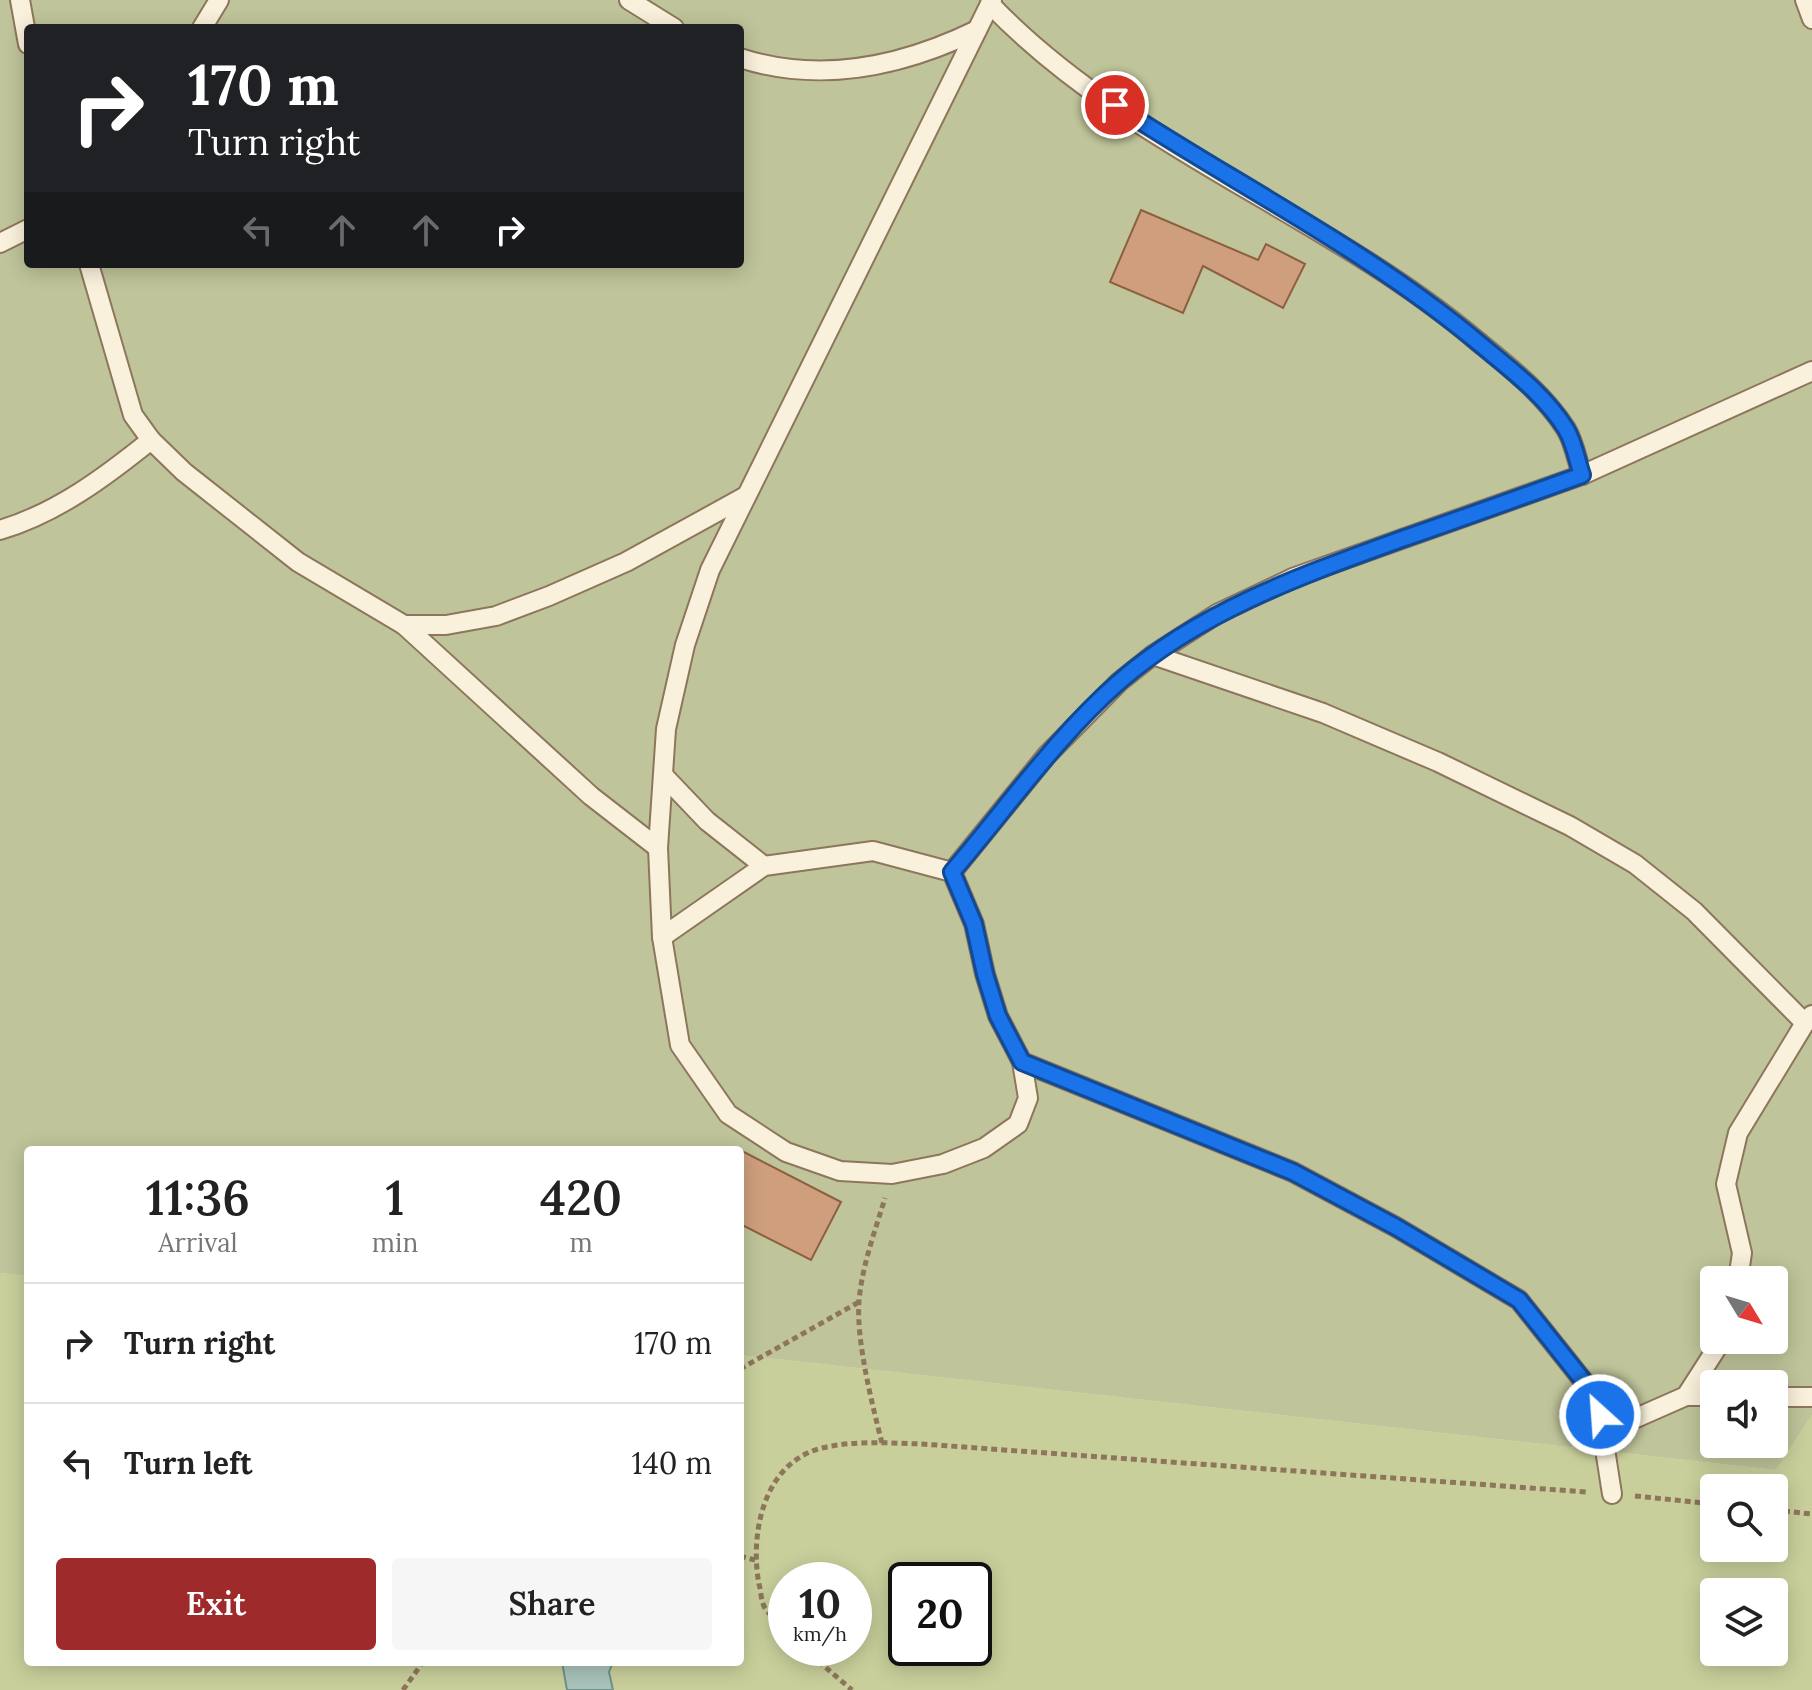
<!DOCTYPE html>
<html lang="en">
<head>
<meta charset="utf-8">
<style>
	:root { --surface:#fff; --page:#f6f6f6; --text:#222; --muted:#767676; --line:#e0e0e0; --accent:#9e2a2b }
	body { margin:0; font-family:Lora,serif; background:var(--page); color:var(--text); height:100vh; display:flex; flex-direction:column; font-size:30px; white-space:nowrap }
	* { box-sizing:border-box; margin:0 }
	p { font-size:26px; color:var(--muted) }
	.icon { flex:none; width:44px; height:44px; fill:none; stroke:currentColor; stroke-width:2; stroke-linecap:round; stroke-linejoin:round }
	.map { position:relative; flex:1; overflow:hidden }
	.sheet { position:absolute; left:24px; top:1146px; width:720px; height:520px; display:flex; flex-direction:column; background:var(--surface); border-radius:8px; box-shadow:0 4px 20px #0003 }
	.sheet>* { flex:none }
	.hud { position:absolute; left:24px; top:24px; width:720px; height:244px; border-radius:8px; box-shadow:0 4px 20px #0003; background:#202124; color:#fff; overflow:hidden }
	.needle { width:52px; rotate:128deg }
	.controls { position:absolute; left:1700px; top:1266px; display:grid; gap:16px }
	.controls a { display:grid; place-items:center; width:88px; height:88px; border-radius:8px; background:var(--surface); box-shadow:0 4px 20px #0003; font-size:40px }
	.speed { position:absolute; left:768px; top:1562px; display:flex; gap:16px; font-size:40px; font-weight:700; text-align:center }
	.speed>* { display:grid; place-content:center; width:104px; height:104px; border-radius:50%; background:var(--surface); box-shadow:0 4px 20px #0003; line-height:1 }
	.speed small { font-size:20px; font-weight:400 }
	.speed .limit { border:4px solid #111; border-radius:12px; background:#fff; color:#111 }
	.pin { position:absolute; display:grid; place-items:center; width:68px; height:68px; color:#fff; margin:-34px; border:4px solid #fff; border-radius:50%; box-shadow:0 2px 8px #0007 }
	.me { position:absolute; width:88px; margin:-44px; rotate:334deg; stroke-linejoin:round; filter:drop-shadow(0 0 6px #0008) }
	.turn { display:flex; align-items:center; gap:28px; height:168px; padding:0 32px; font-size:36px }
	.turn .icon { width:104px; height:104px; stroke-width:2.5 }
	.turn b { display:block; font-size:56px; line-height:68px }
	.lanes { display:flex; align-items:center; height:76px; padding:0 32px; background:#0003; justify-content:center; gap:40px; direction:ltr }
	.lanes .off { opacity:.35 }
	.eta { display:flex; justify-content:space-evenly; align-items:center; height:136px; text-align:center }
	.eta b { font-size:48px; font-weight:600; line-height:56px }
	.cta { display:flex; gap:16px; margin-top:auto; padding:16px 32px }
	.cta a { flex:1; height:92px; border-radius:8px; background:var(--accent); color:#fff; font-size:32px; font-weight:600; line-height:92px; text-align:center }
	.cta a+a { background:var(--page); color:var(--text) }
	ul { padding:0; list-style:none }
	li { display:flex; align-items:center; gap:24px; height:120px; padding:0 32px; border-top:2px solid var(--line) }
	li div { flex:1 }
	li b { display:block; font-size:30px }
	li em { font-style:normal }
	.map>svg:first-child { display:block }
</style>
</head>
<body>
<div class="map">
<svg width="1812" height="1690" viewBox="0 0 1812 1690">
	<rect width="100%" height="100%" fill="#f0e4c8"/>
	<path fill="#c9cf9b" fill-rule="evenodd" d="M0,1273L28,1276V1662H740V1355L1776,1470L1812,1415V1690H0ZM1714,1488H1774V1548H1714ZM786,1580H854V1648H786ZM906,1580H974V1648H906ZM1714,1592H1774V1652H1714Z"/>
	<path fill="#bfc49a" fill-rule="evenodd" d="M0,0H1812V1415L1776,1470L740,1355V1150H28V1276L0,1273ZM28,28H740V264H28ZM1714,1280H1774V1340H1714ZM1714,1384H1774V1444H1714Z"/>
	<path fill="#a9c4bc" stroke="#6f938a" stroke-width="2" d="M613,1662L609,1672L613,1690H567L562,1662Z"/>
	<g fill="#cf9f7d" stroke="#8d5f41" stroke-width="2">
		<path d="M1141,210L1258,260L1266,244L1305,264L1283,308L1203,266L1183,313L1110,282Z"/>
		<path d="M740,1150L841,1202L811,1260L740,1224Z"/>
	</g>
	<g fill="none" stroke-linecap="round" stroke-linejoin="round">
		<defs>
			<g id="service">
				<path d="M20,0L28,44"/>
				<path d="M629,0L674,28"/>
				<path d="M1805,0L1812,19"/>
				<path d="M990,4C1127,147 1325,213 1476,340C1509,367 1543,393 1566,429C1574,442 1577,460 1582,475"/>
				<path d="M202,28L219,0"/>
				<path d="M740,58C820,84 903,66 977,30"/>
				<path d="M0,243L28,229"/>
				<path d="M89,264L133,415L151,440L184,472L298,562L404,625H446L496,616L549,596L626,562L746,496"/>
				<path d="M0,530C57,513 105,477 151,440"/>
				<path d="M404,625L591,796L658,848"/>
				<path d="M1153,655L1217,614L1295,577L1582,475L1812,371"/>
				<path d="M665,777L707,821L764,866"/>
				<path d="M952,872L873,851L764,866L662,937L680,1045L728,1114L786,1152L840,1171L892,1174L943,1164L984,1148L1018,1124L1028,1098L1022,1062"/>
				<path d="M662,937L658,848L666,729L685,645L710,570L992,0"/>
				<path d="M1738,1280L1742,1253L1726,1184L1738,1133L1805,1023"/>
				<path d="M1686,1396H1714"/>
				<path d="M1774,1397H1812"/>
				<path d="M1602,1433L1686,1396L1722,1340"/>
				<path d="M1612,1494L1597,1398L1519,1300L1396,1227L1293,1172L1022,1062L998,1016L985,974L974,924L952,872L1047,755L1119,682L1153,655L1323,713L1438,762L1570,826L1635,864L1694,911L1805,1023L1812,1015"/>
			</g>
		</defs>
		<use href="#service" stroke="#8d765c" stroke-width="22"/>
		<g stroke="#8d765c" stroke-width="5" stroke-dasharray="6 4" stroke-linecap="butt">
			<path d="M740,1369L859,1302"/>
			<path d="M882,1443C872,1404 856,1340 859,1301C862,1266 875,1231 885,1198"/>
			<path d="M1635,1496L1714,1504"/>
			<path d="M1774,1510L1812,1514"/>
			<path d="M740,1556L755,1560"/>
			<path d="M786,1630C780,1623 770,1616 765,1608C761,1602 761,1591 759,1584C750,1536 762,1466 818,1449C850,1440 889,1443 922,1444L1586,1492"/>
			<path d="M803,1648L852,1690"/>
			<path d="M403,1690L423,1662"/>
		</g>
		<use href="#service" stroke="#faf1dc" stroke-width="18"/>
	</g>
	<g fill="none" stroke-linecap="round" stroke-linejoin="round">
		<defs>
			<path id="route" d="M1115,105C1237,185 1368,250 1480,344C1511,370 1544,394 1566,429C1574,442 1577,460 1582,475C1521,497 1460,519 1399,540C1300,576 1201,611 1120,681C1056,737 1007,808 952,872L974,924L985,974L998,1016L1022,1062L1293,1172L1396,1227L1519,1300L1597,1398L1600,1415"/>
		</defs>
		<use href="#route" stroke="#114b97" stroke-width="20"/>
		<use href="#route" stroke="#1a73e8" stroke-width="14"/>
	</g>
</svg>
<div class="controls">
<a><svg class="needle" viewBox="-14 -14 28 28"><path d="M0-13l5 13h-10z" fill="#e53935"/><path d="M0 13l5-13h-10z" fill="#767676"/></svg></a>
<a><svg class="icon" aria-label="sound" viewBox="0 0 24 24"><path d="M4 9h4l5-4v14l-5-4H4zM17 9q2 3 0 6"/></svg></a>
<a><svg class="icon" aria-label="search" viewBox="0 0 24 24"><circle cx="10" cy="10" r="6"/><path d="M15 15l6 6"/></svg></a>
<a><svg class="icon" aria-label="layers" viewBox="0 0 24 24"><path d="M12 4l9 5-9 5-9-5zM3 14l9 5 9-5"/></svg></a>
</div>
<div class="speed"><div>10<small>km/h</small></div><div class="limit">20</div></div>
<div class="pin" style="left:1115px;top:105px;background:#d93025"><svg class="icon" aria-label="arrive" viewBox="0 0 24 24"><path d="M6 21V4h12l-3 4 3 4H6"/></svg></div>
<svg class="me" style="left:1600px;top:1415px" viewBox="-20 -20 40 40"><circle r="17" fill="#1a73e8" stroke="#fff" stroke-width="3"/><path d="M0-11L8 9 0 5-8 9z" fill="#fff"/></svg>
<div class="hud">
<div class="turn"><svg class="icon" aria-label="right" viewBox="0 0 24 24"><path d="M7 20v-9h11M14 6l5 5-5 5"/></svg><div><b>170 m</b>Turn right</div></div>
<div class="lanes"><svg class="icon off" aria-label="left" viewBox="0 0 24 24"><path d="M17 20v-9H6M10 6l-5 5 5 5"/></svg><svg class="icon off" aria-label="ahead" viewBox="0 0 24 24"><path d="M12 20V5M6 11l6-6 6 6"/></svg><svg class="icon off" aria-label="ahead" viewBox="0 0 24 24"><path d="M12 20V5M6 11l6-6 6 6"/></svg><svg class="icon" aria-label="right" viewBox="0 0 24 24"><path d="M7 20v-9h11M14 6l5 5-5 5"/></svg></div>
</div>
<section class="sheet">
<div class="eta">
<div><b>11:36</b><p>Arrival</p></div>
<div><b>1</b><p>min</p></div>
<div><b>420</b><p>m</p></div>
</div>
<ul>
<li><svg class="icon" aria-label="right" viewBox="0 0 24 24"><path d="M7 20v-9h11M14 6l5 5-5 5"/></svg><div><b>Turn right</b></div><em>170 m</em></li>
<li><svg class="icon" aria-label="left" viewBox="0 0 24 24"><path d="M17 20v-9H6M10 6l-5 5 5 5"/></svg><div><b>Turn left</b></div><em>140 m</em></li>
</ul>
<div class="cta"><a>Exit</a><a>Share</a></div>
</section>
</div>
</body>
</html>
